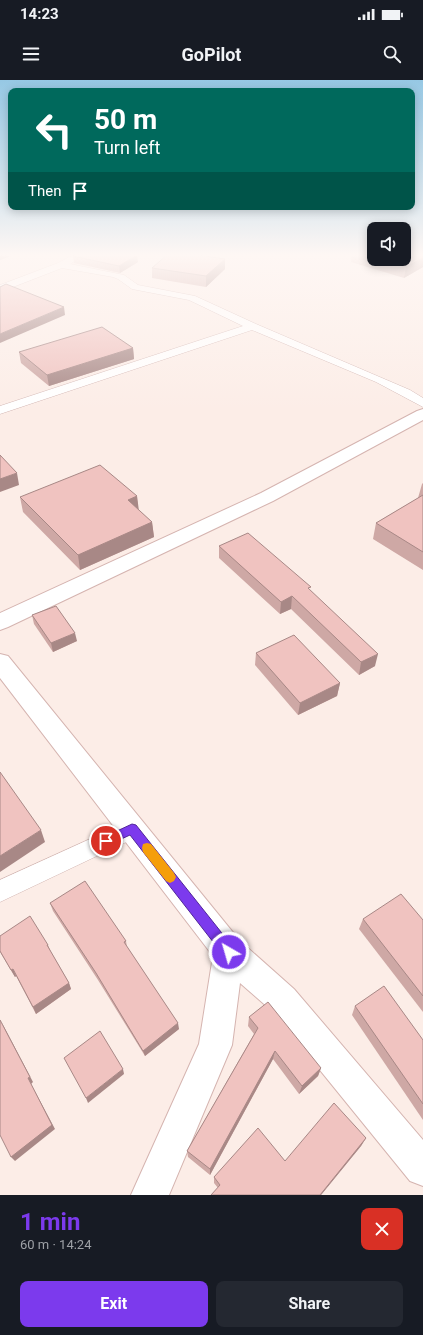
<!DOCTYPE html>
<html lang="en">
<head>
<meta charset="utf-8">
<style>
	:root { --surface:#171b24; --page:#242831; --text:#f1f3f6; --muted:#9ea1a6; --accent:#7c3aed }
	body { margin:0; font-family:Roboto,sans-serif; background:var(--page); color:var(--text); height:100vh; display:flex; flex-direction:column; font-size:15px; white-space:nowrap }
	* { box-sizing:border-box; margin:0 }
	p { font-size:13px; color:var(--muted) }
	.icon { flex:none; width:22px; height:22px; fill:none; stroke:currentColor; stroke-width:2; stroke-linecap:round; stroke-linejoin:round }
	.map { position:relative; height:1115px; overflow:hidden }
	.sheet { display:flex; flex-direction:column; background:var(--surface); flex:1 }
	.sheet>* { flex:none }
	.banner { position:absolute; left:8px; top:8px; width:407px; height:122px; border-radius:8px; box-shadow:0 2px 10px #0003; background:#00695c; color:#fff; overflow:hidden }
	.buttons { position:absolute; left:367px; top:142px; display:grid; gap:8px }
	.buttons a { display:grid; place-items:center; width:44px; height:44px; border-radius:8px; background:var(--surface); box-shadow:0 2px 10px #0003; font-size:20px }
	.pin { position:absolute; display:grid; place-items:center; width:34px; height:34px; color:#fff; margin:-17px; border:2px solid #fff; border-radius:50%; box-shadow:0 1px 4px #0007 }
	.me { position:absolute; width:44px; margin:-22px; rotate:322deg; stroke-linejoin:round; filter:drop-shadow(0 0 3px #0008) }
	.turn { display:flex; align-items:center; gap:14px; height:84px; padding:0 20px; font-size:18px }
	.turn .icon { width:52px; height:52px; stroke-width:2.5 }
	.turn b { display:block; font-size:28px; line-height:34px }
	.then { display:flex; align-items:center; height:38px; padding:0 20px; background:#0003; gap:8px; font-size:15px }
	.round { display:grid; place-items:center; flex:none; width:42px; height:42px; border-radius:8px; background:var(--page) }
	.overview { display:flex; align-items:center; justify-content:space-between; height:68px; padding:0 20px }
	h1 { font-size:24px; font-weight:700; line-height:30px; color:var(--accent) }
	.primary-button { display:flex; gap:8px; margin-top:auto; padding:8px 20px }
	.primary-button a { flex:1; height:46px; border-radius:8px; background:var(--accent); color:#fff; font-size:16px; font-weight:700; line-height:46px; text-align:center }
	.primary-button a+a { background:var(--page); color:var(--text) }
	.status { display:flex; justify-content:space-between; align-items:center; height:28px; padding:0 20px; background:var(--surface); direction:ltr }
	.status svg { height:11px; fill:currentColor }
	header { display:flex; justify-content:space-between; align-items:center; height:52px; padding:0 20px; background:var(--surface); font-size:18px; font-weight:700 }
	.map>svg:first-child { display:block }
</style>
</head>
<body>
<div class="status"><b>14:23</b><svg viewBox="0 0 49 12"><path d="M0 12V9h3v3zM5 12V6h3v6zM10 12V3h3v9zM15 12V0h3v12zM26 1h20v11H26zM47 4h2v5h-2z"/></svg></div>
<header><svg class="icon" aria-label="menu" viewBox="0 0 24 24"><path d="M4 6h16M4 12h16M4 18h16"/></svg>GoPilot<svg class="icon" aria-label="search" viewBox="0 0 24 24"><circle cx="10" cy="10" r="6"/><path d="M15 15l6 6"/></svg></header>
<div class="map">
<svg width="423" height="1115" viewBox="0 0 423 1115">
	<rect width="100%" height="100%" fill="#fcede7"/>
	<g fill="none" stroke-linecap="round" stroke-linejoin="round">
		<defs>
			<g id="street">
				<path d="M75,174H85L70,184L124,195L138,205L195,216L256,244L410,310L423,318V327L376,302L252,250L0,334V326L243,246L189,220L132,209L118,199L113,197L62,188L0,212V205L58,183Z"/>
				<path d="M132,740L139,742L143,749L139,756L0,822V800Z"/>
			</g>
			<g id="secondary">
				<path d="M423,329V340L273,421L8,547L0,550V533L261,413L417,331Z"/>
				<path d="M0,574L8,576L240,861L294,909L423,1060V1106L410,1101L272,931L240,903L232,965L169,1115H131L199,964L213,876L0,598Z"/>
			</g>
		</defs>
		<use href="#street" stroke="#d2b6b3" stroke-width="1"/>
		<use href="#secondary" stroke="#d5b4b0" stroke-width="2"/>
		<use href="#street" fill="#fff" fill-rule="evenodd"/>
		<use href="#secondary" fill="#fff" fill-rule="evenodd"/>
	</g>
	<g fill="#cea8a5">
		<path d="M352,174H374V179H404L423,174V187L404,198L351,182Z"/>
		<path d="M73,176L138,182L120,193L74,183Z"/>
		<path d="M152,188L225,189L206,207L152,198Z"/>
		<path d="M133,268L134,279L49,306L21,283L19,272Z"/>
		<path d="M423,403V490L373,459L376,443L418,418L422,404Z"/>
		<path d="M137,416L138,430L152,442L154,457L80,490L23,432L20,417Z"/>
		<path d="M219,466L311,511L375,586L359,595L291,529L280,534L219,478Z"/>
		<path d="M32,535L77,561L53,572L34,544Z"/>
		<path d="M256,573L340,603L337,616L298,635L255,585Z"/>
		<path d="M50,823L126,861L127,867L179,949L145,976L98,900L53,831Z"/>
		<path d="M363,839L423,840V932L359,849Z"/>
		<path d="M0,856L48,865L51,872L69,903L71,909L36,934L16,896L15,897L0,872Z"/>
		<path d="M355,926L423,960V1040L352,935Z"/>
		<path d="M249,937L321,988L318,996L299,1014L273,979L210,1095L188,1077L187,1071L254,954L248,946Z"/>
		<path d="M366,1058L361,1066L321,1115H211L218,1108L214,1103V1097L285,1081Z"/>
	</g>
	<g fill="#a88886">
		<path d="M0,174H11L9,175V177L0,180Z"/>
		<path d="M137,175L138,182L120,193L119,186Z"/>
		<path d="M423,178V187L404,198L406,187Z"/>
		<path d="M225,179V189L206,207V196Z"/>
		<path d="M64,227L65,235L0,263V254Z"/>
		<path d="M133,268L134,279L49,306L47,295Z"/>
		<path d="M17,393L19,405L0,412V399Z"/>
		<path d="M137,416L139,431L128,420Z"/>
		<path d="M152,442L154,457L80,490L78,475Z"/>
		<path d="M292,516L291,529L280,534L281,522Z"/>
		<path d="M75,553L77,561L53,572L51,563Z"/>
		<path d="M378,574L375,586L359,595L361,582Z"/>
		<path d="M340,603L337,616L298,635L300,623Z"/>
		<path d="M41,750L45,762L0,792V776Z"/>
		<path d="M13,889L16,896L15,897L11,890Z"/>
		<path d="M69,903L71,909L36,934L33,927Z"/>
		<path d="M0,939L33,1002L31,1004L55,1049L15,1081L11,1077L28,998Z"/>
		<path d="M178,943L179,949L145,976L143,971Z"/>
		<path d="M275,971L273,979L210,1095V1089Z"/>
		<path d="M321,988L318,996L299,1014L302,1006Z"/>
		<path d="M123,989L124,994L88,1023L86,1018Z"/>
		<path d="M366,1058L361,1066L321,1115H320Z"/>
	</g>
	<g fill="#f0c3c0" stroke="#a88886">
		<path d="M77,174H131L137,175L119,186L73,176Z"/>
		<path d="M168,174H192L225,179L206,196L152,188Z"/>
		<path d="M360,174H374V178Z"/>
		<path d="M404,174H423V178L406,187L377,179H404Z"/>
		<path d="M6,204L64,227L0,254V207Z"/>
		<path d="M102,247L133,268L47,295L19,272Z"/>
		<path d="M0,375L17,393L0,399Z"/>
		<path d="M100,385L137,416L128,420L152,442L78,475L20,417Z"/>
		<path d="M423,415V472L376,443Z"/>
		<path d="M248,453L311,507L308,508L378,574L361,582L292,516L281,522L219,466Z"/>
		<path d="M56,526L75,553L51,563L32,535Z"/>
		<path d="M294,555L340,603L300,623L256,573Z"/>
		<path d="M0,692L41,750L0,776Z"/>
		<path d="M85,801L126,861L124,862L178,943L143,971L96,893L50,823Z"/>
		<path d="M401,814L423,840V916L363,839Z"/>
		<path d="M30,836L48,865H47L69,903L33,927L13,889L11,890L0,871V856Z"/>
		<path d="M384,906L423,960V1024L355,926Z"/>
		<path d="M268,922L321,988L302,1006L275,971L210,1089L187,1071L258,948L249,937Z"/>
		<path d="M0,940L30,997L28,998L52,1045L11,1077L0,1055Z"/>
		<path d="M100,951L123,989L86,1018L64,978Z"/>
		<path d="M334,1023L366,1058L320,1115H211L220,1105L214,1097L258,1048L285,1081Z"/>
	</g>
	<linearGradient id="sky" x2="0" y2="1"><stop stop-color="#96c8e4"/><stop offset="0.53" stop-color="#fef7f4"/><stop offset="1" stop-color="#fef7f4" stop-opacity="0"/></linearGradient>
	<rect width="423" height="330" fill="url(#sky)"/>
	<path fill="#7c3aed" stroke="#51269a" d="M132,744L136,745L233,867L235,872L233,876L229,878L224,876L130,755L106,766L102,765L100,761L102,758Z"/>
	<path fill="#f59e0b" d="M147,763L151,764L174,793L176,797L174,801L170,803L166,801L143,772L142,768L143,764Z"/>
</svg>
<div class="buttons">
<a><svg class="icon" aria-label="sound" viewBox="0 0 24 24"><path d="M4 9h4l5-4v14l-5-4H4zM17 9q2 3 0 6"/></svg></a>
</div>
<div class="pin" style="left:106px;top:761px;background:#d93025"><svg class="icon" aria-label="arrive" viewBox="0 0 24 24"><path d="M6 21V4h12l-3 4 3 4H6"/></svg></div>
<svg class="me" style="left:229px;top:872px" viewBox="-20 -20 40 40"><circle r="17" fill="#7c3aed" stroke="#fff" stroke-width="3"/><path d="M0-11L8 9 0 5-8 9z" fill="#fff"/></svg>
<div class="banner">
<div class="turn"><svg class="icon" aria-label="left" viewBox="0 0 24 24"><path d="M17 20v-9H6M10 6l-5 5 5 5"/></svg><div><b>50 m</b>Turn left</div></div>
<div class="then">Then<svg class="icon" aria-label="arrive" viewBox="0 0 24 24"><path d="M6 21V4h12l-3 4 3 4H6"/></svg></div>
</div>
</div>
<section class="sheet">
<div class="overview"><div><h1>1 min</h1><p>60 m · 14:24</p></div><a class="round" style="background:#d93025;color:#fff"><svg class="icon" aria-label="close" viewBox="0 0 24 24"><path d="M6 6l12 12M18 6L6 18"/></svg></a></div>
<div class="primary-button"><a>Exit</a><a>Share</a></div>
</section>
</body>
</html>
